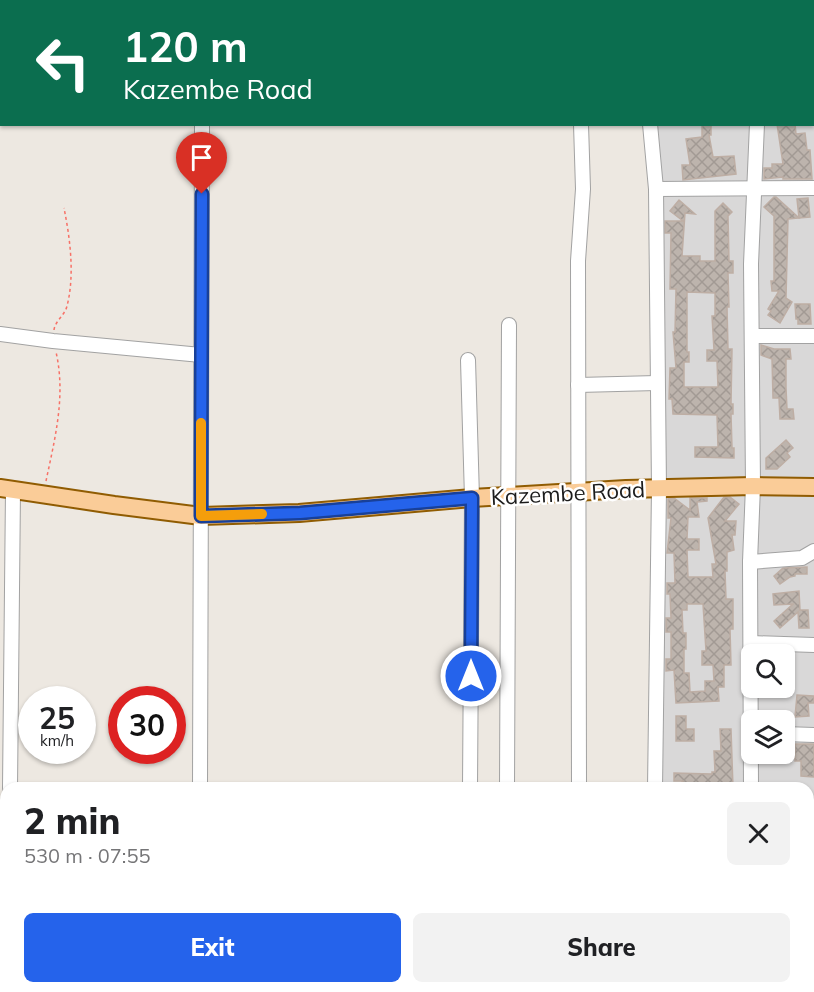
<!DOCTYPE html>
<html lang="en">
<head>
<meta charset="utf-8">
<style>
	:root { --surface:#fff; --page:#f2f2f2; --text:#202124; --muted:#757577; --accent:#2563eb }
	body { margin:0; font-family:Mulish,sans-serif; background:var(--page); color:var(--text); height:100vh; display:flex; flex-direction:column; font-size:22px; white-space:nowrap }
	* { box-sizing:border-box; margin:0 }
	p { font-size:20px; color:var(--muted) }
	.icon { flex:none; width:33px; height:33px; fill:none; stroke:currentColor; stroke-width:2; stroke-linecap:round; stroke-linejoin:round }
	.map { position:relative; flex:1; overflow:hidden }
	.drawer { position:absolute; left:0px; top:782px; width:814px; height:212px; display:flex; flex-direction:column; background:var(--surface); border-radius:18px 18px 0 0; box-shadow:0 2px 4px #0004 }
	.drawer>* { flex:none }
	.banner { position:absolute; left:0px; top:0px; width:814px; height:126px; box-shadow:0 2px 4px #0004; background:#0b6e4f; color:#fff; overflow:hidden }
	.controls { position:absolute; left:741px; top:644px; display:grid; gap:12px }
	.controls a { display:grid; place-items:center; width:54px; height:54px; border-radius:9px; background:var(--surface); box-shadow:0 2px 4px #0004; font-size:30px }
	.speed { position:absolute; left:18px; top:686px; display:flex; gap:12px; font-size:30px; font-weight:700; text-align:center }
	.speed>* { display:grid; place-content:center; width:78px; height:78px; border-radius:50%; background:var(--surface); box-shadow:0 2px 4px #0004; line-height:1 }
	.speed small { font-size:15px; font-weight:400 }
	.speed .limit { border:9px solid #d22; background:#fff; color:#111 }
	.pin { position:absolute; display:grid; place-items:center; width:51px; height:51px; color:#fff; margin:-62px -26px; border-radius:50% 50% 50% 0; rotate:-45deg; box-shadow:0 0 6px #0007 }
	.pin .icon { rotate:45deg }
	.me { position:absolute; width:66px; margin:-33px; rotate:0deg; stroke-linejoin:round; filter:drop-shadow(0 0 4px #0008) }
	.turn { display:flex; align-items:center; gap:21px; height:126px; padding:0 24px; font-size:27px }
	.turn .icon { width:78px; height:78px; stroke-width:2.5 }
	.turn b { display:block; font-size:42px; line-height:51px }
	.round { display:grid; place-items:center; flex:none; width:63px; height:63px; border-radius:9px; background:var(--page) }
	.summary { display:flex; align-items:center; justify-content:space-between; height:102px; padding:0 24px }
	h1 { font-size:36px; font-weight:800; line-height:45px }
	.primary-button { display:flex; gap:12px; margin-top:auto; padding:12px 24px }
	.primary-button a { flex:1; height:69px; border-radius:9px; background:var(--accent); color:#fff; font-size:24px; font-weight:800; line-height:69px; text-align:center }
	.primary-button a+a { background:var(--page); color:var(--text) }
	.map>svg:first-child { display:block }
</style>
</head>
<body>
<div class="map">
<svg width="814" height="992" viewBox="0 0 814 992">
	<defs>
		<pattern id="building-cross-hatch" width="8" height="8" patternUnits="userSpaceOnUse" patternTransform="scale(1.5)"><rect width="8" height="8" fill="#bdb4ad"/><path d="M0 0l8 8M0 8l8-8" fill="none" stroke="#a29a94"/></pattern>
	</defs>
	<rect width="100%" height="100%" fill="#ede8e1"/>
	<path fill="#d9d8d8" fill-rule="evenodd" d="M635,0H814V992H652V987H808V788L652,787V169L648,125L813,124V2ZM752,654H784V687H752ZM752,720H784V753H752Z"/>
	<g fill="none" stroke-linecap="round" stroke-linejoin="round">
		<g stroke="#a1d0da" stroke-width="3">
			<path d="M131,2L150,0"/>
			<path d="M0,74L2,72"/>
		</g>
	</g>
	<g fill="url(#building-cross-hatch)" stroke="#beaea4" stroke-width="1.5" fill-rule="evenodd">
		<path d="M702,124H711V135H709L713,157L734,156L736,174L683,180L682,165H690L686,139L702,137Z"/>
		<path d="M777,124H795L796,134L805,133L807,150H810L812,179H783V177L764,179V168H772V164H783Z"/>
		<path d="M774,197H776L799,218L788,219L786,298L792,302L780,323L768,315L771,311L768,309L779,291H772L771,281H774V216L764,207Z"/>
		<path d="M808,198L810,217L799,218L797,199Z"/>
		<path d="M679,200L695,214L685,213L682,256H700V261H715V211L723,203L732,212L728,216L729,261H733V273H728L729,307H727L728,349H732L731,404H733V414H731L732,448H734V458L695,457V447H718L717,415L673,414L672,399H669L670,368H676L673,332H675L676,289H670L671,233H665V221H683L670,211ZM687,292L715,293V316H712L714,350H707V361H717L718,387H684V362H689V352H687Z"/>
		<path d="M795,304H810L811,324H798V319H796Z"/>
		<path d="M761,345L774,349H790L791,359H786V388L787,409H793L794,419H780L779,398H773L772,359L761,355Z"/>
		<path d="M786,440L793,448L787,453L790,457L777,469H766V458Z"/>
		<path d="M724,497H730L739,504L725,521H736L735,535H732L734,550L727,552V571H725L726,599H733V629H730L731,665H724V687H718L719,701L676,703L674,670L666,671V659H671V632H666V618H671L670,594H667V583H675L674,553H667L671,518H668V499L674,498L690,510V498H707V501L697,502L699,517H688L687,539H699V550H687L688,577H713L712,564H716L708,518ZM687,604H703L706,651H702V665H713L714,681H705V691L690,692L689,673H684V649H686V633H683L682,610H687Z"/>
		<path d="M807,567V574H795V576L790,577L780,584L774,576L783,568Z"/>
		<path d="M799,591L800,610H808L809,628H799L798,612L780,628L774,621L793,604L774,605L773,594Z"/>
		<path d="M797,695L814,696V703H808L809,716L795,717Z"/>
		<path d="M676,716H686V729H694V741H676Z"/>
		<path d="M720,729H731L733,788L678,787L683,781H674V773L712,774V772H715L714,751H721Z"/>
		<path d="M795,744H814V777L801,776V761H795Z"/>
	</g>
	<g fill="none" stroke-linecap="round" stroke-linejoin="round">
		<defs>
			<g id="minor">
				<path d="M640,0V2"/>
				<path d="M807,0V2"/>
				<path d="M650,124L656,189L659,489L655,788"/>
				<path d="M656,189L814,188"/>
				<path d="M0,334L53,341L201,355"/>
				<path d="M753,336H814"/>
				<path d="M468,360L472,498L470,788"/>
				<path d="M578,385L657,383"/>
				<path d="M750,562L802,558L814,551"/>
				<path d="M751,643L814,645"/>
				<path d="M784,734L814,735"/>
				<path d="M10,788L13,490"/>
				<path d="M200,788L202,124"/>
				<path d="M507,788L509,325"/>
				<path d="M579,788L578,261L583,189L581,124"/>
				<path d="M751,788L750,562L753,486L751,264L757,124"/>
				<path d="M808,817L814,816"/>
				<path d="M808,946H814"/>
				<path d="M13,987V992"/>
				<path d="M470,987V992"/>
				<path d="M581,987V992"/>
				<path d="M654,987V992"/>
				<path d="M750,987V992"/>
				<path d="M199,992V987"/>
				<path d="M506,992V987"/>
			</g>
			<path id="major" d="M0,488L114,505L201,516L299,513L472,498L626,489L753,486L814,487"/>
		</defs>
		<use href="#minor" stroke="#a2a2a2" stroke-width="16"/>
		<use href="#major" stroke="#905c02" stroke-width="20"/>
		<g stroke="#f77167" stroke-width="1.5" stroke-dasharray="3 3" stroke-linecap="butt">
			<path d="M196,0V2"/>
			<path d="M54,330C55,321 65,315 67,306C75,275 70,238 64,208"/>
			<path d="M46,481C55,438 66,396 56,352"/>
		</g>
		<use href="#minor" stroke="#fff" stroke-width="14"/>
		<use href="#major" stroke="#facc98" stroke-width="16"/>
	</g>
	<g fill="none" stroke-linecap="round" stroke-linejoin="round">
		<defs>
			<path id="route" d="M202,194L201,516L300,513L472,498L471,676"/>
		</defs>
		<use href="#route" stroke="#184099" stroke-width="15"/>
		<use href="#route" stroke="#2563eb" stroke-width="10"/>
		<path stroke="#f59e0b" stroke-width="10" d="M201,423V516L262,514"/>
	</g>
	<g text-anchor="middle" stroke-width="5" stroke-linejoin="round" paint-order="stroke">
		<g font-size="22" fill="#1b1b1b" stroke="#fff">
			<text transform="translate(568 493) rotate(-3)" y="8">Kazembe Road</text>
		</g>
	</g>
</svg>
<div class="controls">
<a><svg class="icon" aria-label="search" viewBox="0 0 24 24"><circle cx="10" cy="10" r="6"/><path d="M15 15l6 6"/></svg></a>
<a><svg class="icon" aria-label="layers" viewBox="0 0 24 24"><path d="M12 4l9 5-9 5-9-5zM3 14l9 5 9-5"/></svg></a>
</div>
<div class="speed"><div>25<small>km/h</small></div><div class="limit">30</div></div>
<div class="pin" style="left:202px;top:194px;background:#d93025"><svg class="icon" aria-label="arrive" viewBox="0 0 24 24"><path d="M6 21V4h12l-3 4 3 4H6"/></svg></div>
<svg class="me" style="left:471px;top:676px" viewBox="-20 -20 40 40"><circle r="17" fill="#2563eb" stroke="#fff" stroke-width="3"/><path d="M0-11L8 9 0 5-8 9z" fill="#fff"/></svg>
<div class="banner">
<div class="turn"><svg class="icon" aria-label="left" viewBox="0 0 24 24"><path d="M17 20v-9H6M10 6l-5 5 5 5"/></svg><div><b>120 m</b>Kazembe Road</div></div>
</div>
<section class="drawer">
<div class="summary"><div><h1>2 min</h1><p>530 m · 07:55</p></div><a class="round"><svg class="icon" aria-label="close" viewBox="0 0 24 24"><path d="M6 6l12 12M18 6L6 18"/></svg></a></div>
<div class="primary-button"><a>Exit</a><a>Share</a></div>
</section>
</div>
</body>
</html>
